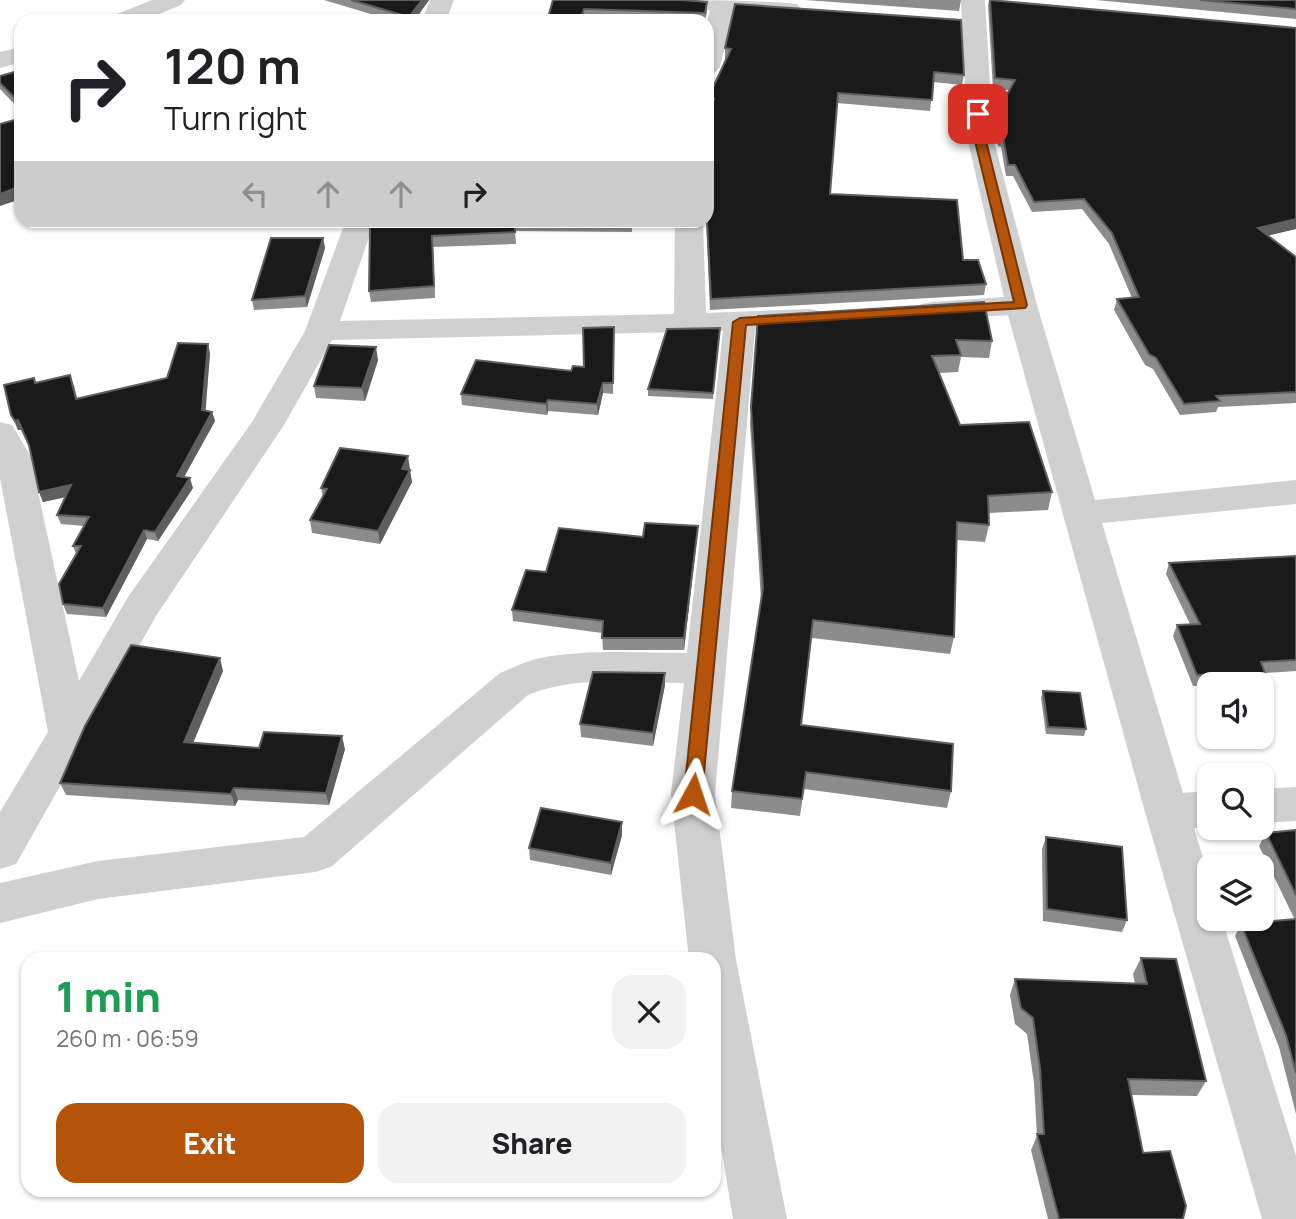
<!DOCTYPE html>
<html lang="en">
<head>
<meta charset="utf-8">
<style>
	:root { --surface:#fff; --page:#f2f2f2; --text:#202124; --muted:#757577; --accent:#b45309 }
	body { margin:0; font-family:Manrope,sans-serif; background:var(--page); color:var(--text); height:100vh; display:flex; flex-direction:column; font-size:26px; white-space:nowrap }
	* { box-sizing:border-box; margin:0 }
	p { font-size:23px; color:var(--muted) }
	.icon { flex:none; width:38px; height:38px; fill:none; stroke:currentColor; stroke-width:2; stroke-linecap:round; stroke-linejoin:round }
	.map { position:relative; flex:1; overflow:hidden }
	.panel { position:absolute; left:21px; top:952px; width:700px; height:245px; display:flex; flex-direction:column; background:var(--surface); border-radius:21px; box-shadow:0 2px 5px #0004 }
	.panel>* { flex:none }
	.top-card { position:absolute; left:14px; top:14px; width:700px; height:214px; border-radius:21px; box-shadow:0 2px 5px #0004; background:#fff; color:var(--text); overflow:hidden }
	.fabs { position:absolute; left:1197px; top:672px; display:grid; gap:14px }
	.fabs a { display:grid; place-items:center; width:77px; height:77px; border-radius:14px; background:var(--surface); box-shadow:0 2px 5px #0004; font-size:35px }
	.pin { position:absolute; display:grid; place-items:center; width:60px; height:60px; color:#fff; margin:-30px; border-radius:14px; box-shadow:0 4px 10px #0006 }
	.me { position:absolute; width:77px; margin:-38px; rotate:5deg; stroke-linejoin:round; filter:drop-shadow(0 0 5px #0008) }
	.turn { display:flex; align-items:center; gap:24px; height:147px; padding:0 35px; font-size:32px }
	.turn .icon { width:91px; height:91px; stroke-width:2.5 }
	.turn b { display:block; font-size:49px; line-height:60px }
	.lanes { display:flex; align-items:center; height:66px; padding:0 35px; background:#0003; justify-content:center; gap:35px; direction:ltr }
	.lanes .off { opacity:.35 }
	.round { display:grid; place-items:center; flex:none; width:74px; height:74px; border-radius:21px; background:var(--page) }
	.overview { display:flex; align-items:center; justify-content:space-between; height:119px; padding:0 35px }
	h1 { font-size:42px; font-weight:800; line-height:52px; color:#1e9e55 }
	.action { display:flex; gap:14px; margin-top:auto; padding:14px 35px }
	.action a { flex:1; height:80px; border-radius:21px; background:var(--accent); color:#fff; font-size:28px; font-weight:800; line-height:80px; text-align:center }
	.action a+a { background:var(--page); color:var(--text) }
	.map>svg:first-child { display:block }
</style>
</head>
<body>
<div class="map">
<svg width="1296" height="1219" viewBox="0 0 1296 1219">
	<rect width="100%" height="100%" fill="#fff"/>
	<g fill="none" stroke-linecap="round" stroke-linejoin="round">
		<g fill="#d0d0d0" fill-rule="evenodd">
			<path d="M152,0H185L181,5L142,21H109L112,16Z"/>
			<path d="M430,0H454L446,21H422Z"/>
			<path d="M657,0C701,0 756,0 797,4L801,9L797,14L789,16L733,12L720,67L716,72L707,75V21L710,10L661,5Z"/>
			<path d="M961,0H985L993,137L1037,305L1095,500L1296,480V504L1102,523L1183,793L1209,791V827L1194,828L1209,878V919H1222L1296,1156V1219H1262L1145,812L1008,315L932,320L921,318L916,311L921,304L932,302L1004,297L967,137Z"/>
			<path d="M21,47V62L0,68V52Z"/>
			<path d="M346,220H375L340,321L674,314L675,220H703L706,313L809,309L820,311L825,318L820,325L755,330L715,794L736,960L787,1219H733L714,1104V959H689L671,794L684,683C634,683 575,675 528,695L331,867L315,872L98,899L0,923V883L98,861L304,837L500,673C513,668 526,661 540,658C588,649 639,653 687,653L723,331L332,340L284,425L156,616L16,864L0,869V812L48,732L0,478V422L12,425L30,455L79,681L128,597L252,422L305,331Z"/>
			<path d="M1296,787V821L1262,823V789Z"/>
		</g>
	</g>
	<g fill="#8c8c8c">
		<path d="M324,0H429L414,21H394Z"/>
		<path d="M553,0L707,2V12L705,21H654L584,18L583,21H547Z"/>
		<path d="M805,0H961L959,11Z"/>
		<path d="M989,0H999L1296,229L1268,235L1296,257V403L1218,407L1216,412L1180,415L1153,369L1145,365L1114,310L1117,299L1132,298L1109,244L1082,209L1032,212L1013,176H1006L1001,147L998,146L995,134L999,109L1009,90L993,89L988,6Z"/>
		<path d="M1096,0H1296V19Z"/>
		<path d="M725,48L964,75L962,85L933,82L930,111L837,103L830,194L963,260L986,284L984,295L710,310L706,220H707L709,109H708V98L726,59H725Z"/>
		<path d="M21,70V111L0,89V76Z"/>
		<path d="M372,220H632V232L515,231L516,244L433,247L435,298L371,302L369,291Z"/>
		<path d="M323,238L325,248L307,307L254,310L252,300Z"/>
		<path d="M758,316L992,341L989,358L961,357L958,372L939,373L960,425L1052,492L1048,510L989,513V525L985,542L957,540L954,637L950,654L812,638L801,725L951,791L947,808L804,789L800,816L731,808L732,791L761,600L750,424Z"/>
		<path d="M614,327L613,394L603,393L598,415L548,411L547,415L462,405L461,394L571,371L584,367Z"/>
		<path d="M720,328L713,399L648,396V389Z"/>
		<path d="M210,353L205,411L212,412L215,421L184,477L193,488L158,541L147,539L106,617L67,614L63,604L76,554L73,546L84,526L61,524L57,515L66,497L43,502L39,492L30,448L21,430H18L11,415L34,378L36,383L74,385L77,398L167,378Z"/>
		<path d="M378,360L365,401L316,398L314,386Z"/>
		<path d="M409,469L412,482L380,544L312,533L310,520L323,497L321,488Z"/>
		<path d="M698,526L697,538L684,650H603L602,633L513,621L512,610L546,572L643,537Z"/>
		<path d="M1296,556V671L1265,673L1260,684H1209V686H1193L1173,636L1177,625L1190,624L1166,574L1169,563Z"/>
		<path d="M223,671L193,743L259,748L345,749L329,805L238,800L235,806L66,795L60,783Z"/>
		<path d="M665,673V685L653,746L581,737L580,724Z"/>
		<path d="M1043,691L1086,729L1084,736L1046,734L1041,698Z"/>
		<path d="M1296,830V1114L1279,1047L1235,936L1241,924L1295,920L1259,846L1266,833Z"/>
		<path d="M622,835L611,875L530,860L529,848Z"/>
		<path d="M1046,837L1127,920L1122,932L1043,921L1042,849Z"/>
		<path d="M1141,958L1206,1081L1197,1096L1131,1095L1143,1153L1183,1219H1048L1031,1150L1037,1136L1034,1083L1027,1034L1015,1024L1010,995L1015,979L1135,984L1133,974Z"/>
	</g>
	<g fill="#5f5f5f">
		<path d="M422,0H429L414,21H410L409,17Z"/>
		<path d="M584,9L583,21H580Z"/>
		<path d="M21,186V199L0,206V194Z"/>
		<path d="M1296,219V229L1255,239L1258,228Z"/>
		<path d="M432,236L433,247L435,298L434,286Z"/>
		<path d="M323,238L325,248L307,307L305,296Z"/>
		<path d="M208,344L210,353L205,419L202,410Z"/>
		<path d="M376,347L378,360L365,401L362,388Z"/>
		<path d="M603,383V393L598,415L597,404Z"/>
		<path d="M548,400V411L547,415L546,404Z"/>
		<path d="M212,412L215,421L179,486L177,476Z"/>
		<path d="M18,420L21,430H18L15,421Z"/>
		<path d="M408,456L410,469L406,478L410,470L412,482L380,544L378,531Z"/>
		<path d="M190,478L193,488L158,541L155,532Z"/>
		<path d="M71,485L75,495L43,502L39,492Z"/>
		<path d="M698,526L697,538L684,650V638Z"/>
		<path d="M144,530L147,539L106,617L103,608Z"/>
		<path d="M220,658L223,671L188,755L184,742Z"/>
		<path d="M665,673V685L653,746V733Z"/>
		<path d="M342,736L345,749L329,805L326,793Z"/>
		<path d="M234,788L238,800L235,806L231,794Z"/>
		<path d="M622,822V835L611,875V863Z"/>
	</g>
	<g fill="#1a1a1a" stroke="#5f5f5f" stroke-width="2">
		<path d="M351,0H422L409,17Z"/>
		<path d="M553,0H683L707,2L705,13L584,9L580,21H547Z"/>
		<path d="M990,0L1296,28V219L1258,228L1296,257V392L1216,396L1220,401L1184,404L1156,358L1149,354L1117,299L1139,297L1112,233L1084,199L1034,202L1015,165H1008L1003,136H1000L997,123L999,109L1015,80L995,78Z"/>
		<path d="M1200,0H1296V9Z"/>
		<path d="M735,4L961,20L964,75L934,72L932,100L838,93L830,194L957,200L963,260H978L986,284L711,299L707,220V115L714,99L708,98L731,49L725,48Z"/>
		<path d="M21,70V104L0,83V76Z"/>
		<path d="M21,118V186L0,194V124Z"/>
		<path d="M372,220H515V232L432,236L434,286L369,291L370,228Z"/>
		<path d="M271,238H323L305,296L252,300Z"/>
		<path d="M984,302L992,341L956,340L961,355L932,356L960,425L1029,422L1052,492L988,496L989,525L957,522L954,637L813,620L801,725L953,744L951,791L806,772L802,799L732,791L763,588L751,407L758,316Z"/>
		<path d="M614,327L613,383H603L597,404L548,400L546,404L461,394L476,360L571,371L573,366L584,367L583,328Z"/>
		<path d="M720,328L713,393L648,389L667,329Z"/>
		<path d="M178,343L208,344L202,410L212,412L177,476L190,478L155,532L144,530L103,608L63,604L59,584L81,546H73L89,517L57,515L71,485L39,492L29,445L18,420L15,421L11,415L4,385L34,378L35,383L70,375L76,399L167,378Z"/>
		<path d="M329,345L376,347L362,388L314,386Z"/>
		<path d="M340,448L408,456L402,469L410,470L378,531L310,520L327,489L321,488Z"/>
		<path d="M645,523L698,526L684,638H602L603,621L512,610L526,570L546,572L559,528L643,537Z"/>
		<path d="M1296,556V660L1261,662L1265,673L1197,675L1177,625L1200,624L1169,563Z"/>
		<path d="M131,645L220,658L184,742L259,748L264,732L342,736L326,793L234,788L231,794L60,783L85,726Z"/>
		<path d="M593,672L665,673L653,733L580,724Z"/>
		<path d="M1043,691L1080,693L1086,729L1048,727Z"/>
		<path d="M541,808L622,822L611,863L529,848Z"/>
		<path d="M1296,830V895L1266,833Z"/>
		<path d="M1046,837L1122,847L1127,920L1047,909Z"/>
		<path d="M1296,919V1073L1286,1035L1241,924Z"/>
		<path d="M1141,958L1176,959L1206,1081L1128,1079L1143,1153L1170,1151L1186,1206L1183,1219H1059L1037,1134H1044L1040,1068L1033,1018L1021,1008L1015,979L1147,984Z"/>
	</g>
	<path fill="#b45309" stroke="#753606" stroke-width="2" d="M978,111L984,114L985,137L1027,305L1025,308L746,325L702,794L699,799H686L684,794L733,322L740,318L1014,302L974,137L973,114Z"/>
</svg>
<div class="fabs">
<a><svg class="icon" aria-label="sound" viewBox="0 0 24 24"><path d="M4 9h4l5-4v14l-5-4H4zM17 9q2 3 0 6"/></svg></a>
<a><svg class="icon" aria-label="search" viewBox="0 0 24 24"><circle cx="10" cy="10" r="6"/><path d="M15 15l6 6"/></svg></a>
<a><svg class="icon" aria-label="layers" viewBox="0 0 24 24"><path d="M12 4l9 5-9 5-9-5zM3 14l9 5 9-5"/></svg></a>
</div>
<div class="pin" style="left:978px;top:114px;background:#d93025"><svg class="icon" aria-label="arrive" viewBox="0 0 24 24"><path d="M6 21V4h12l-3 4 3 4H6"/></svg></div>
<svg class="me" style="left:693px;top:794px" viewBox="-20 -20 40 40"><path d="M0-17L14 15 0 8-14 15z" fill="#b45309" stroke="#fff" stroke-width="4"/></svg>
<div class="top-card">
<div class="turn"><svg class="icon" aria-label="right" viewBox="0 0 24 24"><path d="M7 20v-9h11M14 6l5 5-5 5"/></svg><div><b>120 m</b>Turn right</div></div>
<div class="lanes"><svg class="icon off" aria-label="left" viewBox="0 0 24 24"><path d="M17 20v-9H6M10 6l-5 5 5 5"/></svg><svg class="icon off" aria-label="ahead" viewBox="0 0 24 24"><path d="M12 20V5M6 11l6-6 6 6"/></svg><svg class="icon off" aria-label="ahead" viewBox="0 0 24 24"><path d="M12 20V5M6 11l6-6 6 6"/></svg><svg class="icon" aria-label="right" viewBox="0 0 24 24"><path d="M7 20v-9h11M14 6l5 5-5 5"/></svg></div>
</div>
<section class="panel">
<div class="overview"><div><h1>1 min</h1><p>260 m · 06:59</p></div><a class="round"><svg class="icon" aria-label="close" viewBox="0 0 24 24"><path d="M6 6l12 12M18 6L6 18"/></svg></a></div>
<div class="action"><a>Exit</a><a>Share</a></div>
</section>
</div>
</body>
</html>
